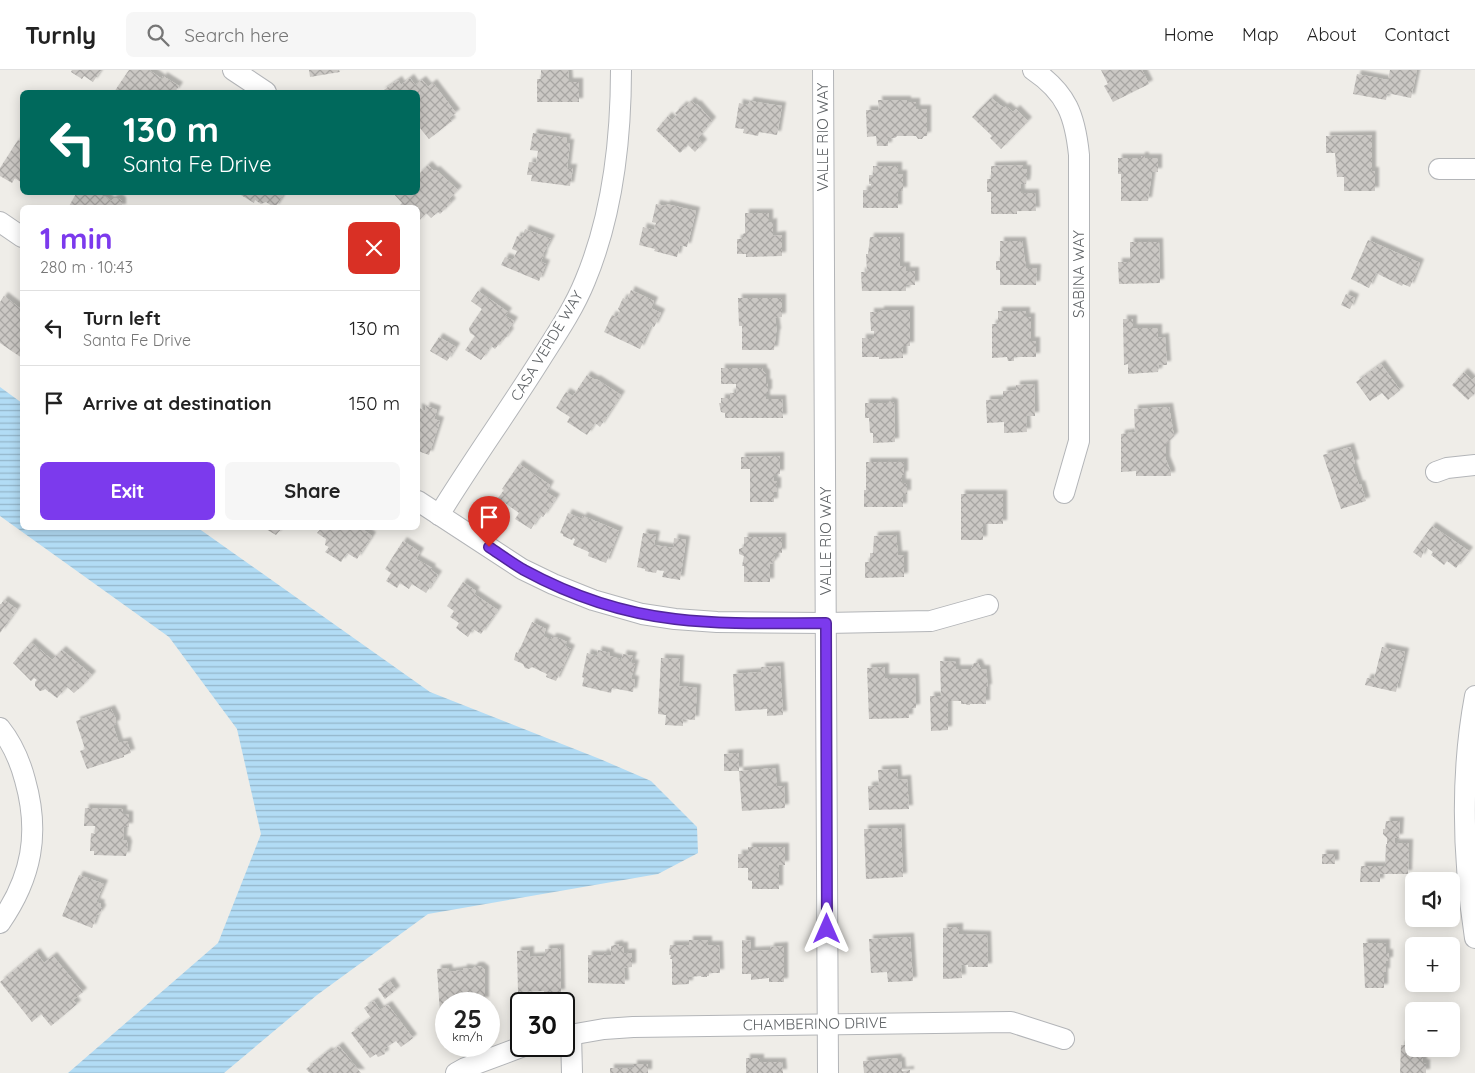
<!DOCTYPE html>
<html lang="en">
<head>
<meta charset="utf-8">
<style>
	:root { --surface:#fff; --page:#f6f6f6; --text:#222; --muted:#767676; --line:#e0e0e0; --accent:#7c3aed }
	body { margin:0; font-family:Quicksand,sans-serif; background:var(--page); color:var(--text); height:100vh; display:flex; flex-direction:column; font-size:19px; white-space:nowrap }
	* { box-sizing:border-box; margin:0 }
	p { font-size:16px; color:var(--muted) }
	.icon { flex:none; width:28px; height:28px; fill:none; stroke:currentColor; stroke-width:2; stroke-linecap:round; stroke-linejoin:round }
	.map { position:relative; flex:1; overflow:hidden }
	.drawer { position:absolute; left:20px; top:135px; width:400px; height:325px; display:flex; flex-direction:column; background:var(--surface); border-radius:8px; box-shadow:0 2px 12px #0003 }
	.drawer>* { flex:none }
	.top-card { position:absolute; left:20px; top:20px; width:400px; height:105px; border-radius:8px; box-shadow:0 2px 12px #0003; background:#00695c; color:#fff; overflow:hidden }
	.buttons { position:absolute; left:1405px; top:802px; display:grid; gap:10px }
	.buttons a { display:grid; place-items:center; width:55px; height:55px; border-radius:8px; background:var(--surface); box-shadow:0 2px 12px #0003; font-size:25px }
	.speed { position:absolute; left:435px; top:922px; display:flex; gap:10px; font-size:25px; font-weight:700; text-align:center }
	.speed>* { display:grid; place-content:center; width:65px; height:65px; border-radius:50%; background:var(--surface); box-shadow:0 2px 12px #0003; line-height:1 }
	.speed small { font-size:12px; font-weight:400 }
	.speed .limit { border:2px solid #111; border-radius:8px; background:#fff; color:#111 }
	.pin { position:absolute; display:grid; place-items:center; width:42px; height:42px; color:#fff; margin:-51px -21px; border-radius:50% 50% 50% 0; rotate:-45deg; box-shadow:0 0 5px #0007 }
	.pin .icon { rotate:45deg }
	.me { position:absolute; width:55px; margin:-28px; rotate:0deg; stroke-linejoin:round; filter:drop-shadow(0 0 4px #0008) }
	.turn { display:flex; align-items:center; gap:18px; height:105px; padding:0 20px; font-size:22px }
	.turn .icon { width:65px; height:65px; stroke-width:2.5 }
	.turn b { display:block; font-size:35px; line-height:42px }
	.round { display:grid; place-items:center; flex:none; width:52px; height:52px; border-radius:8px; background:var(--page) }
	.head { display:flex; align-items:center; justify-content:space-between; height:85px; padding:0 20px }
	h1 { font-size:30px; font-weight:700; line-height:38px; color:var(--accent) }
	.primary-button { display:flex; gap:10px; margin-top:auto; padding:10px 20px }
	.primary-button a { flex:1; height:58px; border-radius:8px; background:var(--accent); color:#fff; font-size:20px; font-weight:700; line-height:58px; text-align:center }
	.primary-button a+a { background:var(--page); color:var(--text) }
	ul { padding:0; list-style:none }
	li { display:flex; align-items:center; gap:15px; height:75px; padding:0 20px; border-top:1px solid var(--line) }
	li div { flex:1 }
	li b { display:block; font-size:19px }
	li em { font-style:normal }
	header { display:flex; align-items:center; gap:30px; box-sizing:border-box; height:70px; padding:0 25px; background:var(--surface); border-bottom:1px solid var(--line) }
	header strong { font-size:24px }
	nav { display:flex; gap:28px; margin-inline-start:auto; font-size:18px }
	.search { width:350px; height:45px; background:var(--page); display:flex; align-items:center; gap:12px; box-sizing:border-box; padding:0 18px; border-radius:8px; color:var(--muted); font-size:19px }
	.map>svg:first-child { display:block }
</style>
</head>
<body>
<header>
<strong>Turnly</strong>
<div class="search"><svg class="icon" aria-label="search" viewBox="0 0 24 24"><circle cx="10" cy="10" r="6"/><path d="M15 15l6 6"/></svg>Search here</div>
<nav><a>Home</a><a>Map</a><a>About</a><a>Contact</a></nav>
</header>
<div class="map">
<svg width="1475" height="1003" viewBox="0 0 1475 1003">
	<defs>
		<pattern id="water-rules" width="6" height="5" patternUnits="userSpaceOnUse" patternTransform="scale(1.25)"><rect width="6" height="5" fill="#b2dcf5"/><path d="M0 2.5h6" fill="none" stroke="#94b6ca"/></pattern>
		<pattern id="building-cross-hatch" width="8" height="8" patternUnits="userSpaceOnUse" patternTransform="scale(1.25)"><rect width="8" height="8" fill="#cbc8c4"/><path d="M0 0l8 8M0 8l8-8" fill="none" stroke="#a8a6a3"/></pattern>
		<filter id="shadow"><feDropShadow dx="4" dy="-4" stdDeviation="1" flood-color="#0004"/></filter>
	</defs>
	<rect width="100%" height="100%" fill="#efede8"/>
	<path fill="url(#water-rules)" d="M0,317L22,333V458H198L430,622L600,689L651,711L697,757L698,783L658,804L428,844L317,925L224,1003H68L218,873L261,764L237,659L169,567L0,446Z"/>
	<g fill="url(#building-cross-hatch)" filter="url(#shadow)">
		<path d="M72,0H101L93,12L84,6L82,9L71,2Z"/>
		<path d="M129,0H149L162,9L163,6L179,16L175,22H114Z"/>
		<path d="M309,0H339L340,2L310,7Z"/>
		<path d="M541,0H568L569,12H579V32H537V9H541Z"/>
		<path d="M1101,0H1142L1149,14L1113,32L1104,16L1108,14Z"/>
		<path d="M1390,0H1417L1411,28L1387,23L1386,30L1353,24L1357,4L1388,10Z"/>
		<path d="M410,8L415,15L422,10L428,17L433,13L456,43L449,48L452,51L429,69L420,58L418,60V22H381L398,10L401,15Z"/>
		<path d="M991,28L1004,38L1006,36L1013,42L1016,39L1028,51L1001,79L990,68L992,66L972,47Z"/>
		<path d="M878,30H907V32H916V39H927V66H924L922,69H918L916,66H897L895,68H891L888,66V76H877L876,66L867,67L866,40H879Z"/>
		<path d="M691,31L696,35L697,34L712,51L698,68L703,73L695,82L688,75L680,83L656,60L668,46L672,50L677,45L675,43L683,35L685,37Z"/>
		<path d="M750,31L782,36L777,65L759,62L758,66L743,63L744,59L735,58L739,33L748,35Z"/>
		<path d="M533,63L567,68L566,73H570L567,98H573L570,116L531,111L532,105H527L529,92L536,93L538,81L530,80Z"/>
		<path d="M1372,65V101H1375V121H1344V107H1337L1335,83H1326V66Z"/>
		<path d="M18,70L22,72V113L15,108L12,113L0,106V98Z"/>
		<path d="M1141,86H1145V88H1158V102H1152L1148,131H1121V104H1118V88H1141Z"/>
		<path d="M428,95L434,101L436,100L458,120L449,129L452,132L440,144L438,142L431,148L426,143L418,152V138H400L399,136L402,133L392,122H418V105Z"/>
		<path d="M1023,95V99H1027V108L1026,114H1021V123H1035L1036,141H1017V144H991V122H987V109H991V96Z"/>
		<path d="M873,96H898V104H903V121H898V138H863V120H871V114H869V105H873Z"/>
		<path d="M77,122H103L101,125L104,127L105,126L111,131L113,129L118,128L122,131V138H68Z"/>
		<path d="M236,122H285L275,138L266,132L261,134L255,130L254,133Z"/>
		<path d="M656,134L666,136V134L696,141L687,177L680,175L677,187L654,181L655,179L639,175L643,157L654,160L656,153L652,152Z"/>
		<path d="M745,143H769V153L773,152V166L782,165V186L746,187V184H737V169H743V164L745,163Z"/>
		<path d="M525,159L551,169L543,184H544L541,192L546,194L539,211L501,195L505,187L513,190L517,181L512,179L517,166L522,167Z"/>
		<path d="M870,167H900V196H906V201H915V215H906V221H862L861,202H867L866,184H868Z"/>
		<path d="M1368,170L1420,193L1410,217L1403,214L1402,216L1376,203L1369,218L1351,209Z"/>
		<path d="M1000,171H1022L1026,198H1037L1036,215H1000V200H996V191H1000Z"/>
		<path d="M1130,172H1159L1160,213L1119,214L1118,192H1130Z"/>
		<path d="M631,220L654,231L651,238L661,243L654,257L651,255L640,279L604,262L612,245L617,247L620,241L618,239L623,228L627,230Z"/>
		<path d="M478,221L508,242L505,246L514,251L508,260L510,262L503,271L502,270L495,279L491,276L481,290L465,280L475,266L470,263L469,258L482,239L471,231Z"/>
		<path d="M1346,224L1355,228L1350,239L1341,235Z"/>
		<path d="M4,226L22,240V288L0,273V232Z"/>
		<path d="M738,228H782V247L775,248L777,263H776L774,280H742V256H739Z"/>
		<path d="M880,240H910V276H903V288L879,289V287H862V268H874V261H871L870,242H880Z"/>
		<path d="M998,241H1026V247H1031V271H1036V287H1014V291H1008L1007,287L992,288V254H998Z"/>
		<path d="M1123,249H1133V258H1158V268L1165,267L1167,295H1159L1158,302L1128,304V294L1124,295Z"/>
		<path d="M439,267L456,277L447,291L430,281Z"/>
		<path d="M1381,294L1400,320L1388,330L1382,323L1370,331L1356,312Z"/>
		<path d="M721,298H763V301L766,304V313H768V323H766V329H782L783,348H725V343L721,342L719,333H721V328H730V323H736V314H721Z"/>
		<path d="M1464,302L1472,310L1475,307V323L1468,330L1452,315Z"/>
		<path d="M587,305L595,310L596,309L621,325L600,357L595,353L587,365L567,352L570,347L556,338L566,322L573,326Z"/>
		<path d="M1034,314L1035,346H1026L1027,362L1004,363V352L987,353L986,330L1003,329V321L1016,320V315Z"/>
		<path d="M888,331L894,333L895,372L873,373V363H870L869,348H865V333H888Z"/>
		<path d="M426,336L437,340L434,349L440,351L429,385L418,381V337L425,341Z"/>
		<path d="M1169,337L1174,366L1166,374V390L1171,402V406H1136V401L1121,402V364L1135,362L1134,339Z"/>
		<path d="M1350,377L1355,393L1352,394L1359,415L1361,414L1366,431L1341,439L1323,385Z"/>
		<path d="M780,386V404H774V411H777V422H774V432H750V399H741V387Z"/>
		<path d="M866,392H904V405H902V413H907V424H903V437H864V420H866Z"/>
		<path d="M519,394L550,415L546,422L556,428L543,447L540,445L531,459L515,449L519,443L498,428L504,420L502,419Z"/>
		<path d="M961,424H1003V454H983V470H961Z"/>
		<path d="M568,443L582,449L583,446L619,461L606,493L588,486L589,482L573,475L575,469L573,468L572,470L563,466V464L560,463Z"/>
		<path d="M1432,456L1469,481L1456,498L1447,491L1444,495L1431,485L1433,482L1426,477L1421,488L1413,482Z"/>
		<path d="M264,458H282L276,465Z"/>
		<path d="M321,458H361L372,466L357,489L347,483L341,492L325,482L329,477L325,475L326,469L317,463Z"/>
		<path d="M643,463L656,465L654,475L673,478L674,468L686,470L680,510L662,507L664,501L657,500L656,503L645,501V499L637,497Z"/>
		<path d="M896,465L898,485H904V507L865,508V492H870V483H873L874,466Z"/>
		<path d="M744,467H782V483H773L775,485V491H773L772,494H770V512H744V496H742L744,486L739,484V479L744,477Z"/>
		<path d="M403,471L420,482L416,489L432,498L431,500L438,505L426,523L412,514L409,519L400,513L397,518L386,511L391,503L385,499Z"/>
		<path d="M463,512L476,521L474,524L498,540L481,564L473,559L468,567L456,558L459,553L450,547L454,541L447,536Z"/>
		<path d="M4,530L17,539L0,563V534H1Z"/>
		<path d="M532,552L546,559L543,566L551,570L552,567L558,568L567,572L565,576L571,579L556,611L546,607L547,604L532,597L529,599L525,598L523,594L514,590L516,582L518,583Z"/>
		<path d="M31,572L52,590L62,580L92,605L83,615L74,623L67,617L57,628L45,619L44,620L40,621L35,616V612L37,610L34,608L31,611L13,593Z"/>
		<path d="M1382,577L1405,582L1396,622L1365,615L1367,608L1374,609Z"/>
		<path d="M598,580L610,583V586L620,589L619,591H621L623,584L633,586L631,593L635,594L631,609L635,610L633,622L612,618L611,623L582,616L584,608L582,607L587,583L597,586Z"/>
		<path d="M661,588L680,589L679,616L697,618L695,650L683,649V656L665,655L666,645L658,644Z"/>
		<path d="M940,591L956,592V599H971L974,593H978L981,599H986L988,618H986V634H970V635H967L966,634H961V631H948V660L931,661L930,626H941Z"/>
		<path d="M780,596L783,645L767,646V639L735,641L733,604L762,602L761,597Z"/>
		<path d="M885,597V608H915L916,638L909,639V648L869,649L867,598Z"/>
		<path d="M111,639L116,649V654L113,655L119,673L127,671L131,683L124,685V687L87,699L80,681L85,679L76,651Z"/>
		<path d="M739,683V701H724V684Z"/>
		<path d="M775,698L777,716H784L785,738L742,741L739,701Z"/>
		<path d="M897,699L898,710L907,709L909,739L869,740L868,716L879,715L878,700Z"/>
		<path d="M85,738L123,739V744L129,745V757H124L123,770H126L128,775L126,786L94,785V781H90L91,763L95,764V756H84Z"/>
		<path d="M1386,751H1400L1399,768H1395V773H1409L1408,804H1380V812H1360L1361,796H1385L1386,774H1387V768L1383,764V759H1385Z"/>
		<path d="M901,758L903,807L866,809L864,759Z"/>
		<path d="M748,777H785V795H779V819H752V811L748,810V798H738V784H748Z"/>
		<rect x="1322" y="784" width="13" height="10"/>
		<path d="M79,805L104,814L96,832L101,834L100,836L102,839L99,844L97,845L92,858L62,846Z"/>
		<path d="M959,857V864L987,865L988,897H968V895H961L962,908L943,909V858Z"/>
		<path d="M910,867L913,911L888,912L887,902L871,903L869,869Z"/>
		<path d="M689,870H708V875H719L720,903H709V906H707V907H701V906L689,907V914L672,915V889H670L671,885H669L670,875H689Z"/>
		<path d="M742,870L751,871V881L770,880V877L784,876V912H769V908L751,910V904H742Z"/>
		<path d="M1363,873H1386V883H1389V891H1386V902H1384V918H1365Z"/>
		<path d="M619,874V876H624V883H632V897L624,898L625,914L588,913V885H603V883H606V885H611V876Z"/>
		<path d="M560,878L561,923L544,924V921L518,922L517,881L530,880V887L545,886V879Z"/>
		<path d="M36,882L44,893L53,886L83,922L73,930L77,934L51,956L41,944L32,952L0,912Z"/>
		<path d="M475,896H480L485,900V931H481L479,934L470,933L446,934V942L440,943L437,899L448,898L449,902L463,900V898L472,899Z"/>
		<path d="M390,911L396,920L385,929L378,919Z"/>
		<path d="M374,931L380,940L388,935L413,968L401,977L396,971L384,979L385,984L378,987L376,984L370,988L351,963L371,948L364,938Z"/>
		<path d="M1401,975H1414V979H1423V993H1426V1003H1400Z"/>
		<path d="M339,976L361,1003H310L306,999L328,981L330,983Z"/>
		<path d="M746,988H760V992H782L783,1003H746Z"/>
		<path d="M898,988V991H901L902,1001L910,1000V1003H864L863,991Z"/>
		<path d="M633,994H648V1003H610V998H633Z"/>
	</g>
	<g fill="none" stroke-linecap="round" stroke-linejoin="round">
		<defs>
			<g id="minor">
				<path d="M233,0L266,22"/>
				<path d="M823,0L828,1003"/>
				<path d="M1033,0C1067,23 1075,46 1079,85V371L1064,423"/>
				<path d="M1439,99H1475"/>
				<path d="M0,152L22,167"/>
				<path d="M1436,402L1447,398L1475,395"/>
				<path d="M418,431L522,499L553,514L593,530L642,544L675,549L717,552L826,553L931,551L988,535"/>
				<path d="M439,445C472,391 509,340 542,287C558,262 574,238 585,211C613,144 621,72 621,0"/>
				<path d="M1475,626C1460,706 1463,789 1475,868"/>
				<path d="M0,658C12,673 20,691 25,710C40,763 32,807 0,853"/>
				<path d="M571,964L572,1003"/>
				<path d="M564,966L604,959L633,957L1011,952L1064,969"/>
				<path d="M456,1003L465,998L524,976"/>
			</g>
		</defs>
		<use href="#minor" stroke="#b3b5b8" stroke-width="22"/>
		<use href="#minor" stroke="#fff" stroke-width="20"/>
	</g>
	<g fill="none" stroke-linecap="round" stroke-linejoin="round">
		<defs>
			<path id="route" d="M489,477C501,485 512,493 524,500C570,525 622,543 675,549C725,555 776,553 826,553L827,859"/>
		</defs>
		<use href="#route" stroke="#51269a" stroke-width="12"/>
		<use href="#route" stroke="#7c3aed" stroke-width="9"/>
	</g>
	<g text-anchor="middle" stroke-width="5" stroke-linejoin="round" paint-order="stroke">
		<g font-size="15" fill="#5f6366" stroke="#fff">
			<text transform="translate(823 67) rotate(-90)" y="5">VALLE RIO WAY</text>
			<text transform="translate(1079 204) rotate(-90)" y="5">SABINA WAY</text>
			<text transform="translate(547 276) rotate(-59)" y="5">CASA VERDE WAY</text>
			<text transform="translate(826 471) rotate(-90)" y="5">VALLE RIO WAY</text>
			<text transform="translate(815 954) rotate(-1)" y="5">CHAMBERINO DRIVE</text>
		</g>
	</g>
</svg>
<div class="buttons">
<a><svg class="icon" aria-label="sound" viewBox="0 0 24 24"><path d="M4 9h4l5-4v14l-5-4H4zM17 9q2 3 0 6"/></svg></a>
<a>+</a>
<a>−</a>
</div>
<div class="speed"><div>25<small>km/h</small></div><div class="limit">30</div></div>
<div class="pin" style="left:489px;top:477px;background:#d93025"><svg class="icon" aria-label="arrive" viewBox="0 0 24 24"><path d="M6 21V4h12l-3 4 3 4H6"/></svg></div>
<svg class="me" style="left:827px;top:859px" viewBox="-20 -20 40 40"><path d="M0-17L14 15 0 8-14 15z" fill="#7c3aed" stroke="#fff" stroke-width="4"/></svg>
<div class="top-card">
<div class="turn"><svg class="icon" aria-label="left" viewBox="0 0 24 24"><path d="M17 20v-9H6M10 6l-5 5 5 5"/></svg><div><b>130 m</b>Santa Fe Drive</div></div>
</div>
<section class="drawer">
<div class="head"><div><h1>1 min</h1><p>280 m · 10:43</p></div><a class="round" style="background:#d93025;color:#fff"><svg class="icon" aria-label="close" viewBox="0 0 24 24"><path d="M6 6l12 12M18 6L6 18"/></svg></a></div>
<ul>
<li><svg class="icon" aria-label="left" viewBox="0 0 24 24"><path d="M17 20v-9H6M10 6l-5 5 5 5"/></svg><div><b>Turn left</b><p>Santa Fe Drive</p></div><em>130 m</em></li>
<li><svg class="icon" aria-label="arrive" viewBox="0 0 24 24"><path d="M6 21V4h12l-3 4 3 4H6"/></svg><div><b>Arrive at destination</b></div><em>150 m</em></li>
</ul>
<div class="primary-button"><a>Exit</a><a>Share</a></div>
</section>
</div>
</body>
</html>
